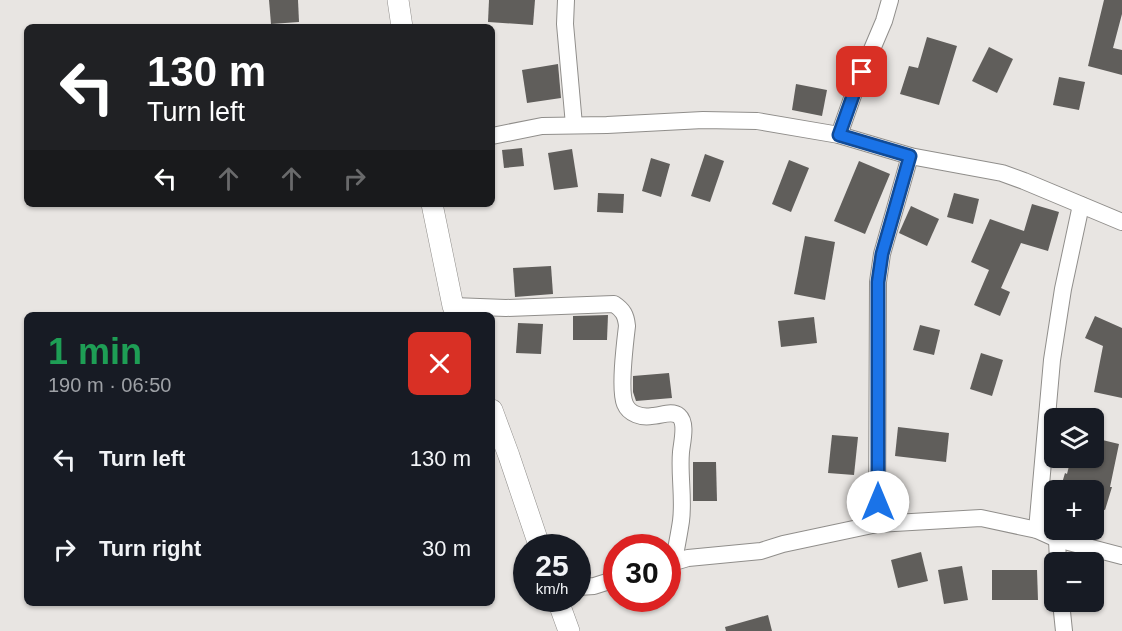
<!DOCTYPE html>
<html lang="en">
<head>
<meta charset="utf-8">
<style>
	:root { --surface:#171b24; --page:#242831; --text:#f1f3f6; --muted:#9ea1a6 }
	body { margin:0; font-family:Helvetica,sans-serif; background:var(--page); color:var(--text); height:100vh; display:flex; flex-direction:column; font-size:22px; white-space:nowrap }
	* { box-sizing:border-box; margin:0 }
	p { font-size:20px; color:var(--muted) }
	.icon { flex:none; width:33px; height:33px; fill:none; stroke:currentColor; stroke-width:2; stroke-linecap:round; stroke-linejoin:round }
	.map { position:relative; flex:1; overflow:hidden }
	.side { position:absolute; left:24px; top:312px; width:471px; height:294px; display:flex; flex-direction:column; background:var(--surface); border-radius:9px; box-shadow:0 2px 4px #0004 }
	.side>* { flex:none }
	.guide { position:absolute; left:24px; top:24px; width:471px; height:183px; border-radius:9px; box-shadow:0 2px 4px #0004; background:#202124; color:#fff; overflow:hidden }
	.buttons { position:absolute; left:1044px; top:408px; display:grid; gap:12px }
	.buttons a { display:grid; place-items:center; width:60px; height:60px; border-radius:9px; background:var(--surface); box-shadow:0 2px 4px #0004; font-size:30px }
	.speed { position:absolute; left:513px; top:534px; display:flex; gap:12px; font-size:30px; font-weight:700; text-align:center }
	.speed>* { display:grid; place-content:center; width:78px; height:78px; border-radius:50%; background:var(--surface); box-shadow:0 2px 4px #0004; line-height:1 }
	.speed small { font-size:15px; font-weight:400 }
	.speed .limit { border:9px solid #d22; background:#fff; color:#111 }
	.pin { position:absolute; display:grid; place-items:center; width:51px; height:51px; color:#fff; margin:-26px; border-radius:12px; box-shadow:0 3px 9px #0006 }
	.me { position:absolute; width:66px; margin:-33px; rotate:0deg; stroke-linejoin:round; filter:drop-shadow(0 0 4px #0008) }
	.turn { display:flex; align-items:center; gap:21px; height:126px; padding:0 24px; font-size:27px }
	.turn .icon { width:78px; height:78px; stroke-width:2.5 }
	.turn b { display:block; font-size:42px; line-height:51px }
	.lanes { display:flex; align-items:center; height:57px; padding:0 24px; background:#0003; justify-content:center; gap:30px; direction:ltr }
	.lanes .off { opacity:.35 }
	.round { display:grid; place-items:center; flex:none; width:63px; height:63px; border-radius:9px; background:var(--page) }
	.overview { display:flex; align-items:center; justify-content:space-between; height:102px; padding:0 24px }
	h1 { font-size:36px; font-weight:700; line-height:45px; color:#1e9e55 }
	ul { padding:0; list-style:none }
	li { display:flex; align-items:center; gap:18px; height:90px; padding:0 24px }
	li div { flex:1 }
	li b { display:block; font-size:22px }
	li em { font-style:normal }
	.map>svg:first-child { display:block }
</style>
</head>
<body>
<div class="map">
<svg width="1122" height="631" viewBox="0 0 1122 631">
	<rect width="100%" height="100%" fill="#e8e5e2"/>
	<g fill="#605e5b">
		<path d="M269,0H298L299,22L271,24Z"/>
		<path d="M489,0H535L533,25L488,22Z"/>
		<path d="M1104,0H1122V14L1113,48L1122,50V75L1088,66Z"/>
		<path d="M927,37L957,46L939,105L900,94L909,66L918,68Z"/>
		<path d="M989,47L1013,59L997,93L972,81Z"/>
		<path d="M558,64L561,98L527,103L522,70Z"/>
		<path d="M1059,77L1085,82L1079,110L1053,105Z"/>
		<path d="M796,84L827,90L822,116L792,110Z"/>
		<path d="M522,148L524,166L504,168L502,150Z"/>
		<path d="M572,149L578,187L554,190L548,153Z"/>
		<path d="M705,154L724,161L710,202L691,196Z"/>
		<path d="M651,158L670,164L661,197L642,191Z"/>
		<path d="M789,160L809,168L791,212L772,204Z"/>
		<path d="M859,161L890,174L865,234L834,221Z"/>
		<path d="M598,193L624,194L623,213L597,212Z"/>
		<path d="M954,193L979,199L973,224L947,217Z"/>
		<path d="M1032,204L1059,212L1048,251L1021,243L1001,288L1010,292L1000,316L974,305L989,270L971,262L990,219L1024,231Z"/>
		<path d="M911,206L939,219L927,246L899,233Z"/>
		<path d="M805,236L835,242L825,300L794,294Z"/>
		<path d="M551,266L553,294L515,297L513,268Z"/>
		<path d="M608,315L607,340H573V316Z"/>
		<path d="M1095,316L1122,328V398L1094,392L1103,346L1085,338Z"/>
		<path d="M814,317L817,343L781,347L778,321Z"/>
		<path d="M518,323L543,324L541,354L516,353Z"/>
		<path d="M920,325L940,330L934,355L913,350Z"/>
		<path d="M981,353L1003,360L992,396L970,389Z"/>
		<path d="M669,373L672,398L636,401L633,392V376Z"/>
		<path d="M898,427L949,433L946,462L895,456Z"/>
		<path d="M832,435L858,437L854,475L828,473Z"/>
		<path d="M1094,438L1119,444L1110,487H1112L1105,510L1094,507V490H1060L1065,473L1067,474L1071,458H1094Z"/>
		<path d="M693,462H716L717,501H693Z"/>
		<path d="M921,552L928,581L898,588L891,560Z"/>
		<path d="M962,566L968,600L944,604L938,570Z"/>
		<path d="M992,570H1037L1038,600H992Z"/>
		<path d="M768,615L772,631H726L725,627Z"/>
	</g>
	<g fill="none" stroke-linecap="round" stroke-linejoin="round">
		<defs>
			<g id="minor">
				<path d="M566,0L565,24L574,125"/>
				<path d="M839,135L856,87L884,21L890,0"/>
				<path d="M492,136L542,126L607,125L703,120L757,121L839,135L910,156L1002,173L1024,181L1122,222"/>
				<path d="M453,306L506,308L614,304C623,310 626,315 627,326C625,343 619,390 625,404C629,414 642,418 652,416C660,416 672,410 679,416C687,423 682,442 681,452C679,475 684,498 681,521C679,535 676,548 674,562"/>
				<path d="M877,524L878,282L882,254L910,156"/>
				<path d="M1037,530L1052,360L1063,289L1081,205"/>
				<path d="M1057,539L1058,562"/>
				<path d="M668,564L688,558L761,551L783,544L877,524L981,518L1037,530L1057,539L1122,556"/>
				<path d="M578,587L594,586L616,579"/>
				<path d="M1061,602L1064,631"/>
			</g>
			<g id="tertiary">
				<path d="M398,0L402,27"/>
				<path d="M432,204L453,306L457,315"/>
				<path d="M492,410L509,456L540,548"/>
				<path d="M557,598L569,631"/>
			</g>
		</defs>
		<use href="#minor" stroke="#908e8b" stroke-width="18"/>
		<use href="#tertiary" stroke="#908e8b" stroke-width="22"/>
		<use href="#minor" stroke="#fff" stroke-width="16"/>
		<use href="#tertiary" stroke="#fff" stroke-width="21"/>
	</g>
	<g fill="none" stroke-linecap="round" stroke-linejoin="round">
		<defs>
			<path id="route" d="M862,72L856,87L839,135L910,156L882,254L878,282V502"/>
		</defs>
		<use href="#route" stroke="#114b97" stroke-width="15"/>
		<use href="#route" stroke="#1a73e8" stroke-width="10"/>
	</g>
</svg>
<div class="buttons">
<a><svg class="icon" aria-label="layers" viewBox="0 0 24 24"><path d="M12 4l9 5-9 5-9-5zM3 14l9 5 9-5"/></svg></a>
<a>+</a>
<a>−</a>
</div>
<div class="speed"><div>25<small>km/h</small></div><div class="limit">30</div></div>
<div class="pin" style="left:862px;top:72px;background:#d93025"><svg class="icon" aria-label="arrive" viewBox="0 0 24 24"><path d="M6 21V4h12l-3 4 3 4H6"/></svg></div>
<svg class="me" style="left:878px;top:502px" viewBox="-20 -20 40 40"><circle r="19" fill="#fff"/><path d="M0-13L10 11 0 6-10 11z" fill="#1a73e8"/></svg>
<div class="guide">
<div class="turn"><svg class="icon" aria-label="left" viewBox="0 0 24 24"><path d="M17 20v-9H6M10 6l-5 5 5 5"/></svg><div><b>130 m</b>Turn left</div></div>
<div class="lanes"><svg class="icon" aria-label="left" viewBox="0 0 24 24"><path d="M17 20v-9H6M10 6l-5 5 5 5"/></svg><svg class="icon off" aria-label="ahead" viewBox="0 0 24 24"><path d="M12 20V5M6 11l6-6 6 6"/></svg><svg class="icon off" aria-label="ahead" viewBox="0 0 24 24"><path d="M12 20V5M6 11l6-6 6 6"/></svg><svg class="icon off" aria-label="right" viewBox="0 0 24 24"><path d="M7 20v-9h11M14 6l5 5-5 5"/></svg></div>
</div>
<section class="side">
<div class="overview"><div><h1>1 min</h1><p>190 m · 06:50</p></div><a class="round" style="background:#d93025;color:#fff"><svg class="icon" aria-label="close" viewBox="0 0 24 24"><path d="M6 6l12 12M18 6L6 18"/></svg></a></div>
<ul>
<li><svg class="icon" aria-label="left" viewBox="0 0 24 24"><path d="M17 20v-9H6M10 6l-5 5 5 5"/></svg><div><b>Turn left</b></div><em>130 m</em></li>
<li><svg class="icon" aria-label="right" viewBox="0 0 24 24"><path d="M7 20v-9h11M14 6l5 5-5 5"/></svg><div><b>Turn right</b></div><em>30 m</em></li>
</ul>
</section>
</div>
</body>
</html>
